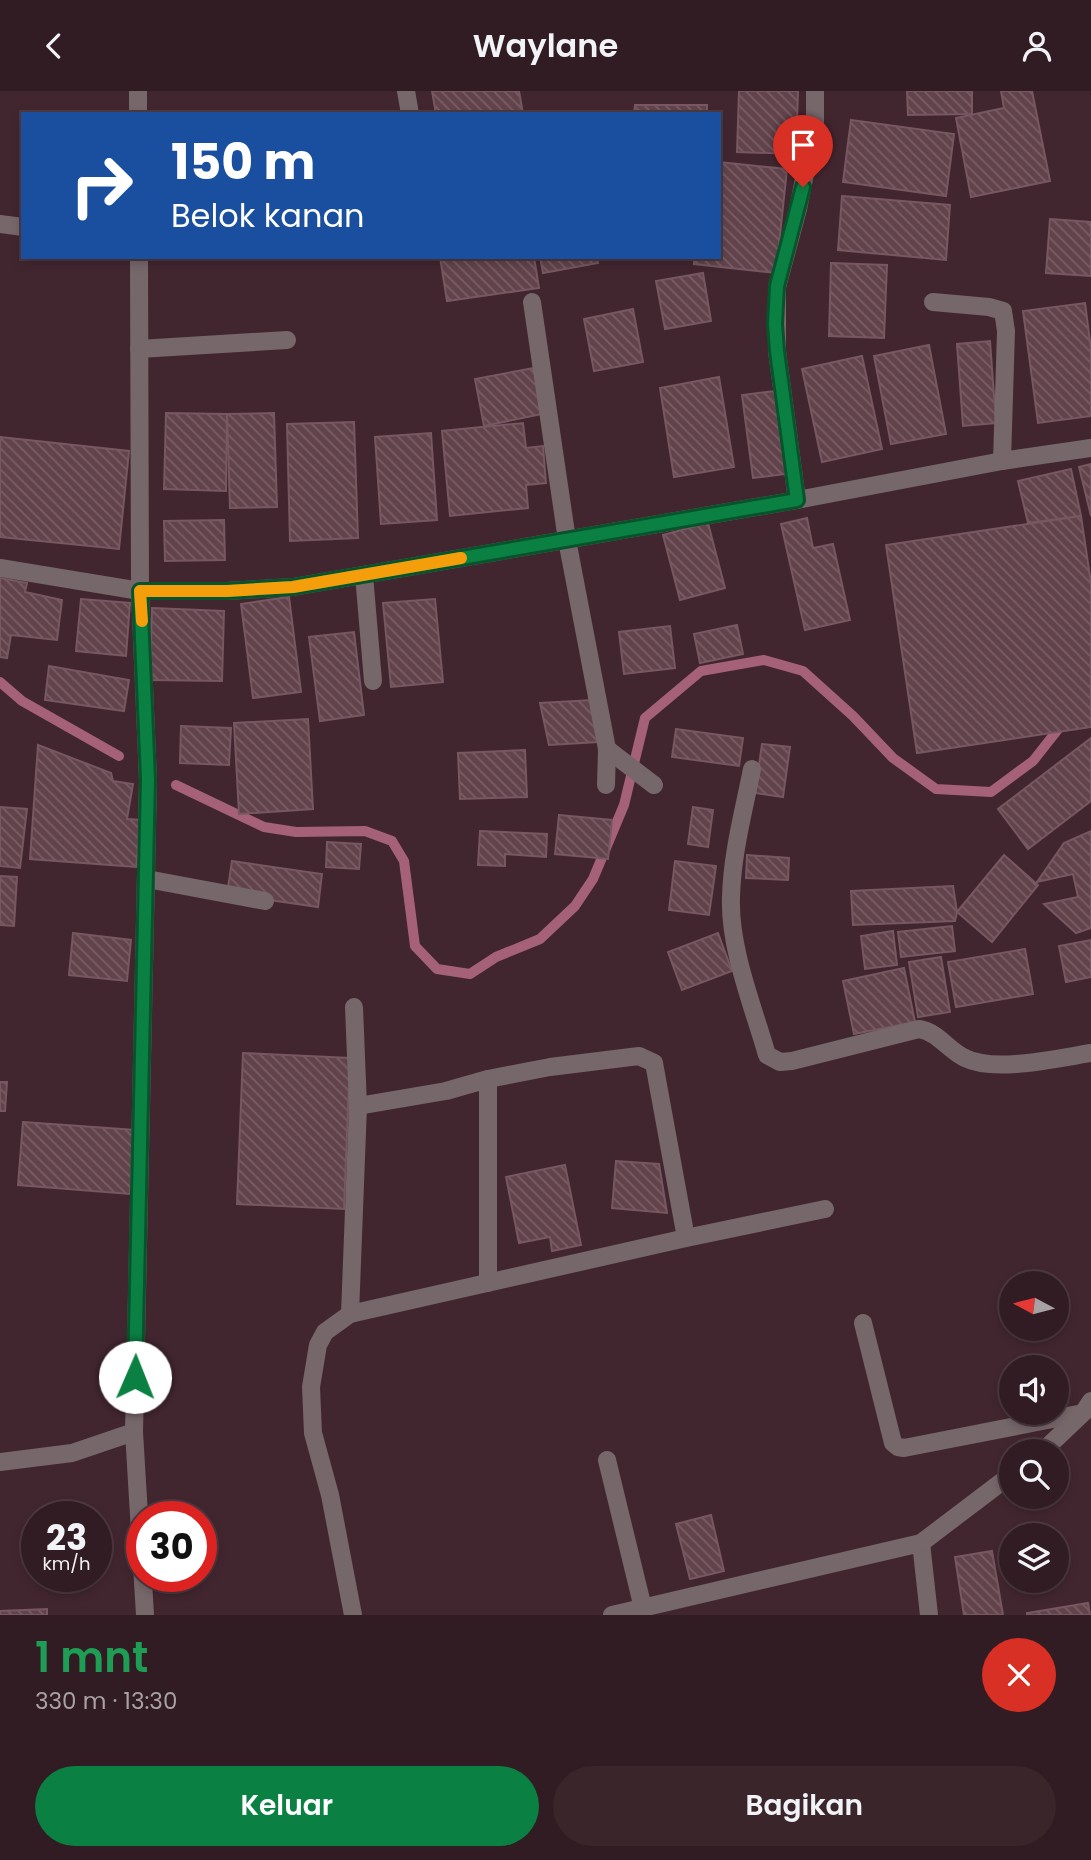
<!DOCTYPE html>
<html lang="id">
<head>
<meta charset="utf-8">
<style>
	:root { --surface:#321c23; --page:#3a252b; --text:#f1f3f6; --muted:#a8a1a6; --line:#4d3a41; --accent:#0b8043 }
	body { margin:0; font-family:Poppins,sans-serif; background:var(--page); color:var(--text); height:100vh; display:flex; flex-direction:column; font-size:26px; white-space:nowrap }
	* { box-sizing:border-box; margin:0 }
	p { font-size:23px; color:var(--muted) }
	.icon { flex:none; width:38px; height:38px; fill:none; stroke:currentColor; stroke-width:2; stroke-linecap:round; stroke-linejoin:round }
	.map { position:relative; height:1524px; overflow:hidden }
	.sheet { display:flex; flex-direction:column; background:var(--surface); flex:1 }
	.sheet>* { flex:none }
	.banner { position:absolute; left:21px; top:21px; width:700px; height:147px; border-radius:0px; box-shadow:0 4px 10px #0003,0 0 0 2px var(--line); background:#1a4fa0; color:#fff; overflow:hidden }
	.needle { width:46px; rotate:277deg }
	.controls { position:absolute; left:999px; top:1180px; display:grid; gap:14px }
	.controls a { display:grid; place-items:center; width:70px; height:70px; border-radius:50%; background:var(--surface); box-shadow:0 4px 10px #0003,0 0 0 2px var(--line); font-size:35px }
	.speed { position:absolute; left:21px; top:1410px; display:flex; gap:14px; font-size:35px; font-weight:700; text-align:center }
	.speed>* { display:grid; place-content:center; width:91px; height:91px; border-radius:50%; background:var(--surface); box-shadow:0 4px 10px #0003,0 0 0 2px var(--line); line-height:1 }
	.speed small { font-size:18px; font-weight:400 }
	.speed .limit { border:10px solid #d22; background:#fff; color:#111 }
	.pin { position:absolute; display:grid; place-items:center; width:60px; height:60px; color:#fff; margin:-72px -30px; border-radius:50% 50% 50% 0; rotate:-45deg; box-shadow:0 0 7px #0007 }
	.pin .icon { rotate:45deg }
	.me { position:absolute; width:77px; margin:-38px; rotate:1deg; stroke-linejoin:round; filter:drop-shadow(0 0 5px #0008) }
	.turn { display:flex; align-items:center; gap:24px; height:147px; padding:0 35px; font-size:32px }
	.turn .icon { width:91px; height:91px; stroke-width:2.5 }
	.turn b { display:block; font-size:49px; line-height:60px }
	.round { display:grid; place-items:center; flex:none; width:74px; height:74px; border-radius:37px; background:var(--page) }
	.summary { display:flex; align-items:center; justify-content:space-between; height:119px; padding:0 35px }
	h1 { font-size:42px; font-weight:600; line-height:52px; color:#1e9e55 }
	.button { display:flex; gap:14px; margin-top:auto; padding:14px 35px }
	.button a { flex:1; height:80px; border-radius:42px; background:var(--accent); color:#fff; font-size:28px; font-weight:600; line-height:80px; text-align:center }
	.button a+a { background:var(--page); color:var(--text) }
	header { display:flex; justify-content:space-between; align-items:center; height:91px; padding:0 35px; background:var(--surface); font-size:32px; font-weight:600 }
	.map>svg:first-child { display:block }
</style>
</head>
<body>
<header><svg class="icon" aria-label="back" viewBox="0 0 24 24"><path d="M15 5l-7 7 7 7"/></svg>Waylane<svg class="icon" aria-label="person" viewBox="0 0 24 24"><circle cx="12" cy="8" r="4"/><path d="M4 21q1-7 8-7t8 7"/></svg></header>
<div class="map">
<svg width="1091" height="1524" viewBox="0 0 1091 1524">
	<defs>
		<pattern id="building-back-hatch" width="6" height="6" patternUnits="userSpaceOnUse" patternTransform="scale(1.75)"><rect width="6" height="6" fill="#62434c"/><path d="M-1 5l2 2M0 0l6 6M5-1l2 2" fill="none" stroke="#795e66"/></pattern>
	</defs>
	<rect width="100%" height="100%" fill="#42262f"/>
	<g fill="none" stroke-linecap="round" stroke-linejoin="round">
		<g stroke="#a56177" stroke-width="10">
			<path d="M0,591L22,610L119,665"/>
			<path d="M176,694L264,736L296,741L365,740L392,750L404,770L415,855L437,878L470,883L496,866L540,848L575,815L593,788L624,714L645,627L701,580L764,569L803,580L853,625L893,667L936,698L991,701L1033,670L1063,632"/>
		</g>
	</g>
	<g fill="url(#building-back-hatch)" stroke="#775761" stroke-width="2">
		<path d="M432,0H519L523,23H436Z"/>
		<path d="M739,0H798L796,63L737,61Z"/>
		<path d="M907,0H972V23L908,24Z"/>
		<path d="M1001,0H1032L1050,90L971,106L956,27L1004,17Z"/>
		<path d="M635,14H707V23H634Z"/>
		<path d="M851,29L954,43L946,105L843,91Z"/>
		<path d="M719,71L787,78L776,182L694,173V166H719Z"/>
		<path d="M842,105L950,114L946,169L838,159Z"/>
		<path d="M1050,128L1091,131V185L1046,182Z"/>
		<path d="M440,166H534L539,197L447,210Z"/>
		<path d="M540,166H597L598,172L543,182Z"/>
		<path d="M831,172L887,174L884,247L829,245Z"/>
		<path d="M703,182L711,230L665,238L656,190Z"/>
		<path d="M1085,212L1091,258V325L1038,332L1023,220Z"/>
		<path d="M633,218L643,271L594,280L584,228Z"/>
		<path d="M990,250L996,332L963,335L957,253Z"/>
		<path d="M929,254L946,343L891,353L874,265Z"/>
		<path d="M862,265L882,358L822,371L802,278Z"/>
		<path d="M534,277L542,323L484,335L475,288Z"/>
		<path d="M719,286L734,376L674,386L660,297Z"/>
		<path d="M775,300L786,383L753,387L742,304Z"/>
		<path d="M166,322L227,323L226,400L164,398Z"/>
		<path d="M274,322L277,416L230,417L227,323Z"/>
		<path d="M354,331L358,447L290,450L287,333Z"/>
		<path d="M523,332L526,357L543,355L546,392L526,394L528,417L450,425L442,340Z"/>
		<path d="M431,342L437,429L381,433L375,346Z"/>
		<path d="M0,346L129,360L119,458L0,446Z"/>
		<path d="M1091,373V425L1079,376Z"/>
		<path d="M1071,378L1081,425L1028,432L1018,390Z"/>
		<path d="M1081,425L1091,492V636L917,662L886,454Z"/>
		<path d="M807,427L813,457L833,453L850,529L805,539L781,433Z"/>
		<path d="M224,429L225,469L165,470L164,430Z"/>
		<path d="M708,432L725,497L680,509L663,444Z"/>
		<path d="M0,487L27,492L25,501L62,509L57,549L11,544L7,567L0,566Z"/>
		<path d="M289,506L301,601L253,607L241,513Z"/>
		<path d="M81,508L130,512L126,565L76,560Z"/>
		<path d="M435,508L443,591L391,596L383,512Z"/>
		<path d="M152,517L224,520L222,590L150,589Z"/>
		<path d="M737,534L743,563L700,572L694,543Z"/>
		<path d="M670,535L675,577L624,583L619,541Z"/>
		<path d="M354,541L364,624L320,630L309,546Z"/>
		<path d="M49,575L129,589L124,620L45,609Z"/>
		<path d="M593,609L598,651L549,654L540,612Z"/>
		<path d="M308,628L313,718L239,723L234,632Z"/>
		<path d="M181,635L231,637L229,674L180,672Z"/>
		<path d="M676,638L743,647L739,675L672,666Z"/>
		<path d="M1091,647V710L1028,758L998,718Z"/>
		<path d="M762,653L790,656L783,706L755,702Z"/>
		<path d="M38,654L111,682L113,690L133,693L127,728L141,729L136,776L30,768Z"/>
		<path d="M525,659L527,706L460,708L458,662Z"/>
		<path d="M0,716L27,718L20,777L0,775Z"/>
		<path d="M693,716L713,719L708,756L688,753Z"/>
		<path d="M559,724L612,729L608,768L555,763Z"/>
		<path d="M480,740L547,743L546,766L505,763V775L478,774Z"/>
		<path d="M1091,740V837L1076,842L1044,813L1078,806L1073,783L1037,791L1064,752Z"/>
		<path d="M327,751L361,753L359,778L326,776Z"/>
		<path d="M747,764L789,767L788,789L746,787Z"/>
		<path d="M1004,764L1038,794L992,851L957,821Z"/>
		<path d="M232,770L322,783L318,816L227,803Z"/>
		<path d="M675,770L716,775L709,824L669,819Z"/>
		<path d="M0,785L17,786L14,835L0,834Z"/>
		<path d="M953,795L957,821L955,830L853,834L851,800Z"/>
		<path d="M952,835L955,860L901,866L898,841Z"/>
		<path d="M893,840L897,874L865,878L861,845Z"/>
		<path d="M73,842L131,849L127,890L69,884Z"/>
		<path d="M718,842L732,880L682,899L668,861Z"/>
		<path d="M1091,849V886L1066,891L1059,855Z"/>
		<path d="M1025,858L1033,903L956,916L948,871Z"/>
		<path d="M941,866L950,921L918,926L909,871Z"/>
		<path d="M904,877L915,931L854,943L843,890Z"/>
		<path d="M243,962L350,967L344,1118L237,1113Z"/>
		<path d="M0,991H7L5,1020H0Z"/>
		<path d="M23,1031L135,1039L130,1103L18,1094Z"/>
		<path d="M616,1070L659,1073L667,1122L612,1117Z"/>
		<path d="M565,1074L581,1154L552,1160L550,1146L519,1152L506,1086Z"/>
		<path d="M711,1424L724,1480L690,1488L676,1433Z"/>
		<path d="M992,1460L1003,1524H964L955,1466Z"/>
		<path d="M1088,1512L1090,1524H1027V1522Z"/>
		<path d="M47,1518V1524H0V1520Z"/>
	</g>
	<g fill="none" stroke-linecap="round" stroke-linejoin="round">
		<g stroke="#76676b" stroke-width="18">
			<path d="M406,0L410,23"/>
			<path d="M138,23V0"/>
			<path d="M0,133L23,136"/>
			<path d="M139,166L140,500L148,689L134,1341L145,1524"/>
			<path d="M532,211L567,449L607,658L606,694"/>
			<path d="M933,211L989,216L1003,220L1006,240L1002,370"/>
			<path d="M139,258L287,249"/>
			<path d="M797,409L777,260V196L798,118L815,33V0"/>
			<path d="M0,477L140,500H227L293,496L797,409L1002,370L1091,357"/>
			<path d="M364,484L373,590"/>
			<path d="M607,658L654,694"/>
			<path d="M752,678C744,719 732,763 731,806C729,857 753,915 767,964L780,971L792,970L919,938C938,941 948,959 965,967C994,982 1059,967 1091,962"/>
			<path d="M147,788L265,810"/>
			<path d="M358,1015L446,1000L488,988"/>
			<path d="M488,1192V988L550,976L639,965L654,972L686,1147"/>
			<path d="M350,1223L358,1015L354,916"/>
			<path d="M863,1232L893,1352L898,1356L904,1357L1083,1322"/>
			<path d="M1043,1360L1083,1322L1091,1310"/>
			<path d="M607,1369L643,1517"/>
			<path d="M0,1371L72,1362L134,1341"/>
			<path d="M921,1452L929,1524"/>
			<path d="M353,1524L330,1404L313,1342L311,1296L318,1254L325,1241L350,1223L686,1147L825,1118"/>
			<path d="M612,1524L921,1452L1012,1383"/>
		</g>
	</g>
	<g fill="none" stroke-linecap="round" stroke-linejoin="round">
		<defs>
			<path id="route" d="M135,1286L148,688L140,500H227L293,496L797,409L777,260L775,233L777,195L803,96"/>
		</defs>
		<use href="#route" stroke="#07532c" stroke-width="18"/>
		<use href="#route" stroke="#0b8043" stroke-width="12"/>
		<path stroke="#f59e0b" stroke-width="12" d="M142,530L140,500H227L293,496L461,467"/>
	</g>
</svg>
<div class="controls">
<a><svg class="needle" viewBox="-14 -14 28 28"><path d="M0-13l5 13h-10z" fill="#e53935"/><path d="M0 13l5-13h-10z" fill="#a8a1a6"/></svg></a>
<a><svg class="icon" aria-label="sound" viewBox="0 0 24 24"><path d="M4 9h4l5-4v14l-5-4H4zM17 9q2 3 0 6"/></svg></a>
<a><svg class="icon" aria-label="search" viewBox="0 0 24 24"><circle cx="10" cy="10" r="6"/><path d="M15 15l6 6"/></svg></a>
<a><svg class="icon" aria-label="layers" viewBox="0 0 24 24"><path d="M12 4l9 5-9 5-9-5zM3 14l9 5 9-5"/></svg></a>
</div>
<div class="speed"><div>23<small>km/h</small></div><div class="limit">30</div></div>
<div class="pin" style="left:803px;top:96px;background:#d93025"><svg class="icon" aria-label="arrive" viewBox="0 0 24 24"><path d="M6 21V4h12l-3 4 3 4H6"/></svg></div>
<svg class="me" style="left:135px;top:1286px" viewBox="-20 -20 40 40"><circle r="19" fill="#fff"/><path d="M0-13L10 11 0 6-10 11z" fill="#0b8043"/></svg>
<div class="banner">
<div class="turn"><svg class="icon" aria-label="right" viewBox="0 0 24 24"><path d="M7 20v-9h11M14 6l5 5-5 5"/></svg><div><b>150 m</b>Belok kanan</div></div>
</div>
</div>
<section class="sheet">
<div class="summary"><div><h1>1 mnt</h1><p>330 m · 13:30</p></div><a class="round" style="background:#d93025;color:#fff"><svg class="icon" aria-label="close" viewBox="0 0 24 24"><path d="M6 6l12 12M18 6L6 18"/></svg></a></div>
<div class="button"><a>Keluar</a><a>Bagikan</a></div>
</section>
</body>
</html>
